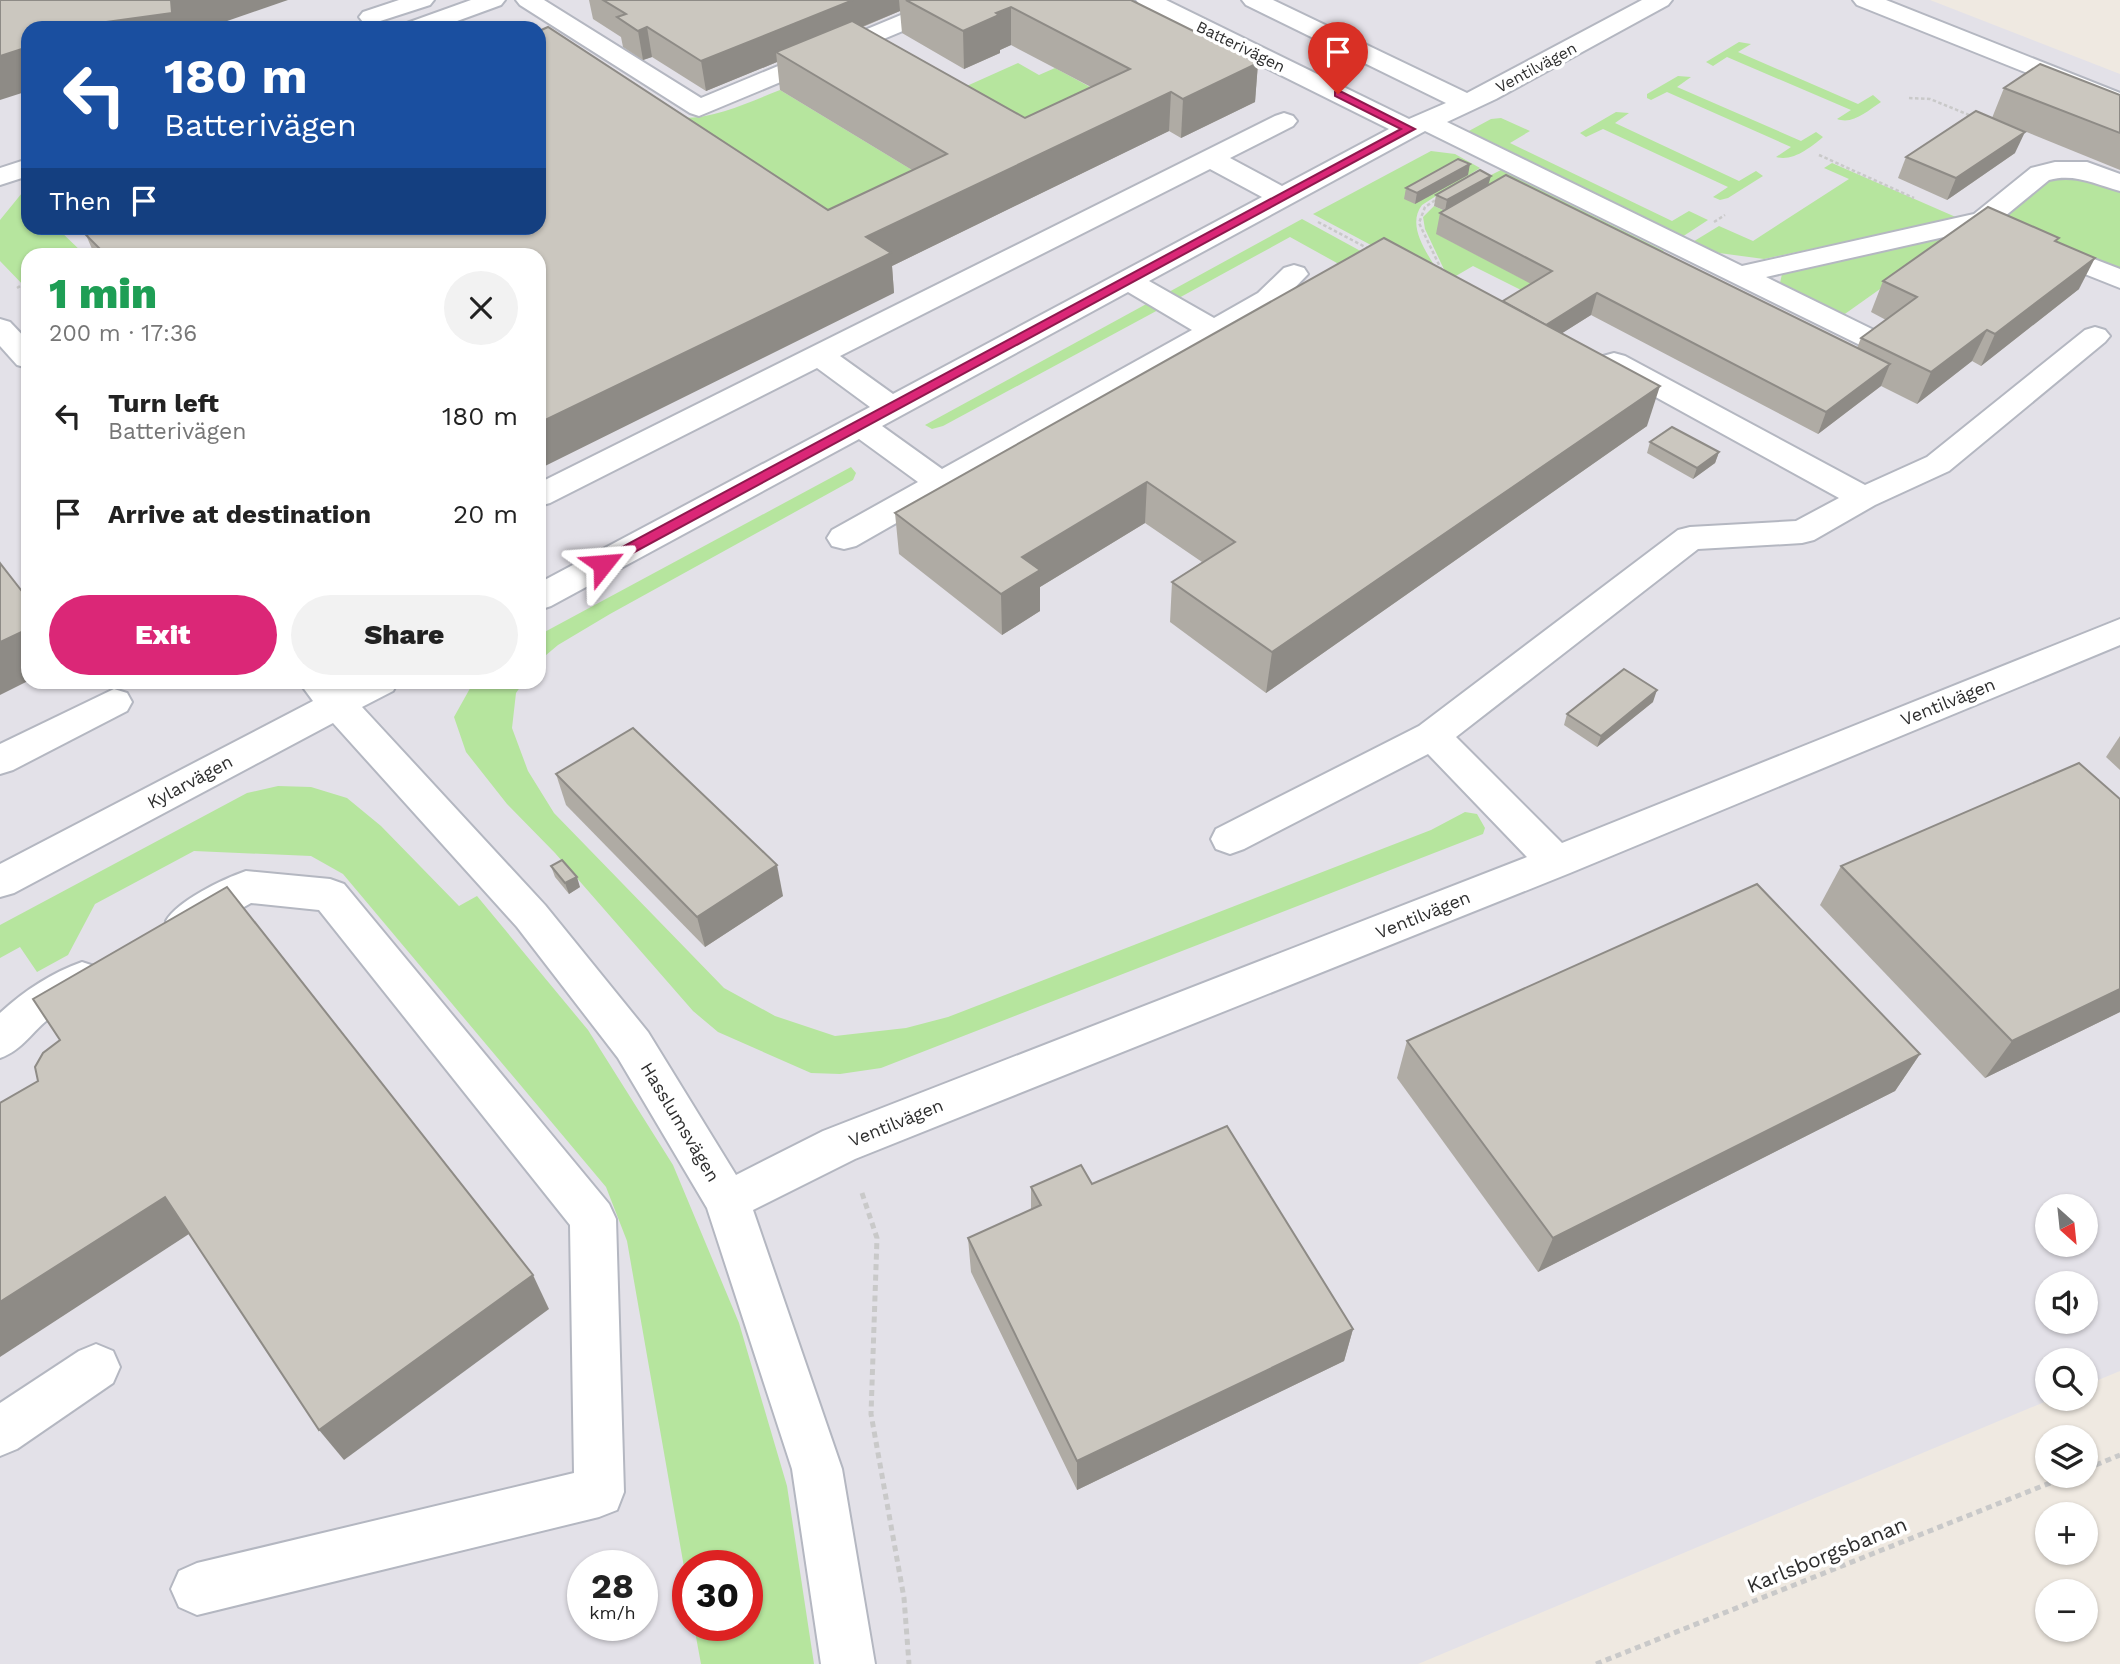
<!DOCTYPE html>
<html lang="en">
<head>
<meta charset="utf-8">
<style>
	:root { --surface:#fff; --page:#f2f2f2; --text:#222; --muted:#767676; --accent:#db2777 }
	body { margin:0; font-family:"Work Sans",sans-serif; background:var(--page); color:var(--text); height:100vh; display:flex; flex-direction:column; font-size:26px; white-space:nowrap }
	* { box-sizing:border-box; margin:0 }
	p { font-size:23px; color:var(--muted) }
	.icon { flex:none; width:38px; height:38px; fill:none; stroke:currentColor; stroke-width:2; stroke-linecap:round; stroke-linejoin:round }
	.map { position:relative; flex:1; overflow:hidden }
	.drawer { position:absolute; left:21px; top:248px; width:525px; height:441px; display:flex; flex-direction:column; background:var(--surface); border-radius:21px; box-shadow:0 2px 5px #0004 }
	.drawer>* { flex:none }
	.banner { position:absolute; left:21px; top:21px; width:525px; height:214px; border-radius:21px; box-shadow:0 2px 5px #0004; background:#1a4fa0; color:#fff; overflow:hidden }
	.needle { width:46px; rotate:153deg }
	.buttons { position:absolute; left:2035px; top:1194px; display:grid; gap:14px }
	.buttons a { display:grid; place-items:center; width:63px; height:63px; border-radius:50%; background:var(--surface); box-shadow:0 2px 5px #0004; font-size:35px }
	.speed { position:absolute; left:567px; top:1550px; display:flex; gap:14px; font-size:35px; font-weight:700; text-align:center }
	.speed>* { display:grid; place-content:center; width:91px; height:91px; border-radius:50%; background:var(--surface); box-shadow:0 2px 5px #0004; line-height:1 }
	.speed small { font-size:18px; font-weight:400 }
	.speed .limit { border:10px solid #d22; background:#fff; color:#111 }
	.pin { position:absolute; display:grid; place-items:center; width:60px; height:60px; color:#fff; margin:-72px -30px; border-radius:50% 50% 50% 0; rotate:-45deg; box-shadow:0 0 7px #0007 }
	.pin .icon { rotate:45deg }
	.me { position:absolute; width:77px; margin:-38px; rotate:62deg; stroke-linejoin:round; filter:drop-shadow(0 0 5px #0008) }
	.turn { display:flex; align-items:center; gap:24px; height:147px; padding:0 28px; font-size:32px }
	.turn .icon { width:91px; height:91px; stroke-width:2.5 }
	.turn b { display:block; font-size:49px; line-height:60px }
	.then { display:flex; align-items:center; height:66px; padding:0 28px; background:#0003; gap:14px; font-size:26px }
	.round { display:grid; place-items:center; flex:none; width:74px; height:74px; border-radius:37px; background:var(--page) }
	.summary { display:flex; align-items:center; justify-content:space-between; height:119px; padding:0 28px }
	h1 { font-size:42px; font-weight:800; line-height:52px; color:#1e9e55 }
	.action { display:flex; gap:14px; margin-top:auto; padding:14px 28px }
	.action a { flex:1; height:80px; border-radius:42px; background:var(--accent); color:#fff; font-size:28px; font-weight:800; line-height:80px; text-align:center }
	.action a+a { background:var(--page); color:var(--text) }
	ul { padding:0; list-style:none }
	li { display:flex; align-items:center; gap:21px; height:98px; padding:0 28px }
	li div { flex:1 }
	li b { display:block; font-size:26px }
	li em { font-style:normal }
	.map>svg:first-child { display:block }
</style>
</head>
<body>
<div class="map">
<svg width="2120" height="1664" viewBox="0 0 2120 1664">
	<rect width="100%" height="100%" fill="#efe9e1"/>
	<path fill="#e3e1e8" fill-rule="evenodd" d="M52,0H1930L2120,74V1371L2086,1385V1360H2048V1398H2054L1418,1664H0V17ZM28,28H539V228H28ZM28,256H539V682H28ZM2048,1206H2086V1244H2048ZM2048,1283H2086V1321H2048ZM583,1566H642V1626H583ZM688,1566H747V1626H688Z"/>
	<g fill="#b6e59e">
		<path d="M1739,42L1751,44L1738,52L1858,104L1873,95L1881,102C1867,111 1853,125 1837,119L1851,110L1727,57L1713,66L1706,62Z"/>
		<path d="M1018,63L1039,75L1055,68L1129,108L1025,157L931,102Z"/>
		<path d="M1678,76L1691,77L1677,87L1801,141L1816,132L1823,137C1811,147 1793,162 1776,157L1791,147L1667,92L1651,100L1647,98V94Z"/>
		<path d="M780,90L950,193L832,249L683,118C717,118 749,102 780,90Z"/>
		<path d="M1616,112L1629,113L1615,123L1739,181L1756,171L1763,176L1728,198L1720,200L1713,197L1728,187L1603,129L1586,137L1580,133Z"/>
		<path d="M1501,118L1530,131L1510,143L1672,221L1689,211L1708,220L1682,237L1467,132L1491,119Z"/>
		<path d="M1431,151L1455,154L1480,168L1422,205C1405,227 1430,257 1442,278L1438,281L1313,214Z"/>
		<path d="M1832,163L1958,218L1764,259L1719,253L1691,243L1719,226L1753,241L1849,179L1824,168Z"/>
		<path d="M1501,170L1664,251L1641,265L1437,234L1534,285L1523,291L1473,266L1449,280L1425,229L1423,217L1434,206L1445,211L1479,181Z"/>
		<path d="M2063,174L2120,189V274L2003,218L2046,181Z"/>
		<path d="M22,193L28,199V228H57L85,255L28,256V290L0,261V220Z"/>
		<path d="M1302,219L1377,260L1355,273L1290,237L1177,299L1167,293Z"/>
		<path d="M1959,233L1842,316L1780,283L1782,274L1786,272Z"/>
		<path d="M1150,302L1160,309L943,426L932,429L925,425Z"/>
		<path d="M851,467L856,473L853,480L610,614L558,645L539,661V635Z"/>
		<path d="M473,683H523L516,693L512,728L528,771L554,813L724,988L775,1016L835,1036L906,1028L948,1017L1431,830L1465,812L1477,814L1485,828L1483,834L881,1068L840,1074L811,1073L718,1032L693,1011L555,853L507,804L466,752L454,717Z"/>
		<path d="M278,786L311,787L347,798L381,826L459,906L477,896L588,1030L673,1165L739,1323L787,1486L814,1664H701L694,1626H747V1566H688V1590L627,1241L606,1187L343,874L311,856L194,851L95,904L68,955L37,972L20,947L0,958V925L247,793Z"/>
	</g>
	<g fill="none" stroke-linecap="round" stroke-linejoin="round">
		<defs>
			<g id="minor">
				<path d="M399,0H434L430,5L371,24L363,22L359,17L363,12Z"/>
				<path d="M471,0H505L501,5L438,28H403L407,23Z"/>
				<path d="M516,0H544L701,98L937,0H969L965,5L699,116L690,113L520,5Z"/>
				<path d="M1136,0H1166L1409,119L1446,103L1246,5L1242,0H1273L1467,93L1642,0H1672L1668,5L1496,99L1447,122L1742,266L1974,214L2031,168L2055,162H2087L2120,174V191C2096,185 2076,173 2049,180L1993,226L1766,277L1882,334L1887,340L1882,346L1872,349L1862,346L1425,131L1149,281L1214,318L1258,293L1284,268L1294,265L1304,268L1308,274L1278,305L856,546L844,549L832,546L827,538L832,530L918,482L859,439L551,606L539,610V583L870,407L817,368L550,503L539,506V483L1275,116L1284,113L1293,116L1297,121L1293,126L1230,158L1282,186L1389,129L1140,5ZM1210,169L1262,197L893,394L840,356ZM1128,292L1192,330L942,469L882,426Z"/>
				<path d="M1853,0H1886L2120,93V110L1857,5Z"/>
				<path d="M28,159V176L0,185V168Z"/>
				<path d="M2042,239L2120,269V288L2032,253L2028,247L2032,241Z"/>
				<path d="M0,319L10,322L28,341V368L17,365L0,346Z"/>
				<path d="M2095,327L2105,330L2110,336L2105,342L1949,471L1875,505L1814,540L1802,543L1698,549L1456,737L1562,843L2120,619V645L1570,873L855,1159L753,1210L842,1469L875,1664H821L792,1469L707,1208L618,1058L517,927L333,723L14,893L0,897V864L313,701L299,682H338L342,686L349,682H398L393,691L362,707L545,905L648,1032L736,1175L823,1131L1527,857L1428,754L1244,849L1230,854L1216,849L1211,839L1216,829L1419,726L1678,530L1690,527L1796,521L1839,498L1603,368L1599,362L1603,356L1614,353L1625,356L1865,485L1927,457L2085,330Z"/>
				<path d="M114,689L127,693L132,702L127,711L13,770L0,774V744Z"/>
				<path d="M246,871L330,879L344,884L609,1204L616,1219L624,1492L617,1510L599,1517L197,1615L179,1607L171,1589L179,1571L197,1563L574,1473L570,1225L319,910L251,903L200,932L186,937L172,932L166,921C177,901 223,879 246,871Z"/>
				<path d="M82,962L97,967L103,979C92,1000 69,1004 51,1017C32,1031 23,1050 0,1058V1013C24,991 51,973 82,962Z"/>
				<path d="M96,1344L113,1351L120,1367L113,1383L17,1449L0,1456V1403L79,1351Z"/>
			</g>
		</defs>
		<use href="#minor" stroke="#b4b7c1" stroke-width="4"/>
		<g stroke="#c9c9c9" stroke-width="2.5" stroke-dasharray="3.5 2.5" stroke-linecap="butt">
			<path d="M1909,98L1930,99L1974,117"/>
			<path d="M1819,155L1914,198"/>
			<path d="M1440,197L1425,207L1419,223L1442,271"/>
			<path d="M1318,222L1369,249"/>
			<path d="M1714,222L1725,215"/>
			<path d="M67,256L78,249"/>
			<path d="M17,288L28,281"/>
		</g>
		<g stroke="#c9c9c9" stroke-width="5" stroke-dasharray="6 4.5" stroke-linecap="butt">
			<path d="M862,1193L877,1238L871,1414L904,1598L909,1664"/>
			<path d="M2086,1469L2120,1455"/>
			<path d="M1596,1664L2070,1475"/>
		</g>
		<use href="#minor" fill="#fff" fill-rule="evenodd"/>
	</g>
	<g fill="#afaba4" fill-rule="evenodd">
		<path d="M589,0H1131L1258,63L1255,102L1181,138L1169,131L892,266L894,293L539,256H95L86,235L101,229L100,228H539L828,210L912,170L780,90L777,62L706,91L652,57L643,60L623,47L621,37L593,19ZM900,11L902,33L964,69L1000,53V50L1011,45L1091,87L1025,118L863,27Z"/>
		<path d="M2004,88L2120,95V170L1992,118Z"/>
		<path d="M2015,153L1947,200L1898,178L1906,157Z"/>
		<path d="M1468,175L1415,204L1404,199L1406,188Z"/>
		<path d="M1489,185L1857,348L1861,338L1886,320L1871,312L1883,281L2058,242L2079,289L1981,366L1972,361L1917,404L1881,386L1818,434L1591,315L1562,333L1647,426L1266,693L1170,622L1172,582L1202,562L1145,523L1040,587V611L1002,635L899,554L895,513L1503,301L1531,284L1436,234L1440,213L1443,210L1434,206L1436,195Z"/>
		<path d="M1650,442L1719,452L1715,463L1693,479L1647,453Z"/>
		<path d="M1653,702L1597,747L1564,725L1567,714Z"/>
		<path d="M2120,736V770L2106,757Z"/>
		<path d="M556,774L783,896L705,947L566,805Z"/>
		<path d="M2120,799V1012L1985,1078L1820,905L1841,866Z"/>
		<path d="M551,866L580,887L569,894L555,877Z"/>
		<path d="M1407,1041L1920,1054L1895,1091L1538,1272L1397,1078Z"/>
		<path d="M1092,1184L1353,1329L1344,1361L1077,1490L971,1272L968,1238L1031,1210V1187Z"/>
	</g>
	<g fill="#8e8b86">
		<path d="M171,0H288L207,28H84Z"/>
		<path d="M853,0H899L900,11L786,58L776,52L777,62L706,91L701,61Z"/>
		<path d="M1011,7V45L1000,50V53L964,69L963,31L996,13Z"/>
		<path d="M647,27L652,57L643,60L638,31Z"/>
		<path d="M28,47V91L0,100V56Z"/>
		<path d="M1258,63L1255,102L1181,138L1183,99Z"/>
		<path d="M1171,92L1169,131L892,266L894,293L539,469V423L866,237Z"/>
		<path d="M2025,132L2015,153L1947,200L1956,178Z"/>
		<path d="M1470,164L1468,175L1415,204L1417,193Z"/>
		<path d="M1491,176L1488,186L1445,211L1447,200Z"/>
		<path d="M2095,258L2079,289L1981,366L1995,334Z"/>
		<path d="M1597,293L1591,315L1523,358L1528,336Z"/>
		<path d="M1987,330L1972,361L1917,404L1931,372Z"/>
		<path d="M1890,364L1881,386L1818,434L1826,412Z"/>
		<path d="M1660,386L1647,426L1266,693L1272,652Z"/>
		<path d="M1719,452L1715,463L1693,479L1697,468Z"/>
		<path d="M1147,482L1145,523L1040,587V611L1002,635L1001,594L1022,557Z"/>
		<path d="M28,629V681L0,695V642Z"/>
		<path d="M1657,690L1653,702L1597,747L1601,736Z"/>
		<path d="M777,865L783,896L705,947L697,917Z"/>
		<path d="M577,877L580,887L569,894L565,883Z"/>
		<path d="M2120,989V1012L1985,1078L2012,1041Z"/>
		<path d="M1920,1054L1895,1091L1538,1272L1553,1238Z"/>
		<path d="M165,1197L192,1232L0,1357V1302Z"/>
		<path d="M533,1275L549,1309L344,1460L319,1430Z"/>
		<path d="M1353,1329L1344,1361L1077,1490V1461Z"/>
	</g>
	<g fill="#cbc7bf" stroke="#8e8b86" stroke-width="2">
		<path d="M0,0H171L172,13L99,23L84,28H28V47L0,56Z"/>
		<path d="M603,0H853L701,61L647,27L638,31L617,17L626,14Z"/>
		<path d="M906,0H1131L1258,63L1183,99L1171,92L866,237L891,253L539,423V256H107L86,235L105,228H539V31L548,27L828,210L947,154L776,52L852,21L1025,118L1130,69L1011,7L996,13L999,15L963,31Z"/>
		<path d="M2040,64L2120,95V133L2004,88Z"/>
		<path d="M1976,111L2025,132L1956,178L1906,157Z"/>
		<path d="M1458,159L1470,164L1417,193L1406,188Z"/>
		<path d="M1480,170L1491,176L1447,200L1436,195Z"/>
		<path d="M1506,175L1890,364L1826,412L1597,293L1546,325L1503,301L1552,271L1440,213Z"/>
		<path d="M1988,207L2059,238L2055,241L2095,258L1995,334L1987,330L1931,372L1861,338L1917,297L1883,281Z"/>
		<path d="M1384,238L1660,386L1272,652L1172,582L1235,542L1147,482L1022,557L1040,570L1001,594L895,513Z"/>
		<path d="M1672,427L1719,452L1697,468L1650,442Z"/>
		<path d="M0,563L28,599V629L0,642Z"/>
		<path d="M1624,669L1657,690L1601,736L1567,714Z"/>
		<path d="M633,728L777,865L697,917L556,774Z"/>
		<path d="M2079,763L2120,799V989L2012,1041L1841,866Z"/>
		<path d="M562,860L577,877L565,883L551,866Z"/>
		<path d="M1757,884L1920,1054L1553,1238L1407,1041Z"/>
		<path d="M227,887L533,1275L319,1430L165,1197L0,1302V1103L38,1081L35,1067L43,1053L60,1040L33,999Z"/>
		<path d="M1227,1126L1353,1329L1077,1461L968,1238L1041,1205L1031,1187L1081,1165L1092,1184Z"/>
	</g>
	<path fill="#db2777" stroke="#8e194d" stroke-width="2" d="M1335,92H1342L1415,129L607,567H598V560L1401,129L1335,96Z"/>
	<g text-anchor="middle" stroke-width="7" stroke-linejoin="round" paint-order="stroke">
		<g font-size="16" fill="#2e2e2e" stroke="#fff">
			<text transform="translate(1241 46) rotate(26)" y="6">Batterivägen</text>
			<text transform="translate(1536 67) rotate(-28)" y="6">Ventilvägen</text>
		</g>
		<g font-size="18" fill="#2e2e2e" stroke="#fff">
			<text transform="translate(1948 702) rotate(-22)" y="6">Ventilvägen</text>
			<text transform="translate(190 782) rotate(-28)" y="6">Kylarvägen</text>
			<text transform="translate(1423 915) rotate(-22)" y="6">Ventilvägen</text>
			<text transform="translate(680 1122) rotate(59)" y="6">Hasslumsvägen</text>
			<text transform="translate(896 1123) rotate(-22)" y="6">Ventilvägen</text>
		</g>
		<g font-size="21" fill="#2e2e2e" stroke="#fff">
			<text transform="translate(1827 1555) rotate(-22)" y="7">Karlsborgsbanan</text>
		</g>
	</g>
</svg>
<div class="buttons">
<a><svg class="needle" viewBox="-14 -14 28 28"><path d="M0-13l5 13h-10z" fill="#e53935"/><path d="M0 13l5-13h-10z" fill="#767676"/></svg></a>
<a><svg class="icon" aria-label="sound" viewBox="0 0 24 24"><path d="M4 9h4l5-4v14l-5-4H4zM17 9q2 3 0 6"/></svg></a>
<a><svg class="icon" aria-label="search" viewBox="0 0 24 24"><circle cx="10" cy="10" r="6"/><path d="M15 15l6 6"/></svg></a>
<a><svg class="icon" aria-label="layers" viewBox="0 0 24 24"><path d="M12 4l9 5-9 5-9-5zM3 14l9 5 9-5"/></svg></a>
<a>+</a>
<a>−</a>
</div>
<div class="speed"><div>28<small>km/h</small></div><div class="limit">30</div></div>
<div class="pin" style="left:1338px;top:94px;background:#d93025"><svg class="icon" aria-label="arrive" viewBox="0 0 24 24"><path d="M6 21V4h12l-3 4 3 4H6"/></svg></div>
<svg class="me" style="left:603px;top:564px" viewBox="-20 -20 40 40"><path d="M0-17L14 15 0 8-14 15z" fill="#db2777" stroke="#fff" stroke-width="4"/></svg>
<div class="banner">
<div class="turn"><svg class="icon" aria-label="left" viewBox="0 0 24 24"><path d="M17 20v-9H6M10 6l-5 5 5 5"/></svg><div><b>180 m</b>Batterivägen</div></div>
<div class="then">Then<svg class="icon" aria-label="arrive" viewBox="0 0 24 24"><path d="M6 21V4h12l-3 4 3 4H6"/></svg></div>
</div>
<section class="drawer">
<div class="summary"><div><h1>1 min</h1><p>200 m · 17:36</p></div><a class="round"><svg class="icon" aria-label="close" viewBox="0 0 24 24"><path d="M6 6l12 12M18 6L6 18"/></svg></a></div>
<ul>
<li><svg class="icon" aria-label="left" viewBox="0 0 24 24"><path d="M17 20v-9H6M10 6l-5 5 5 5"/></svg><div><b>Turn left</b><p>Batterivägen</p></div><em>180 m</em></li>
<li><svg class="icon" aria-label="arrive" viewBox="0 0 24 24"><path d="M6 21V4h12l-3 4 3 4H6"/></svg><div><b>Arrive at destination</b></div><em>20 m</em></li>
</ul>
<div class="action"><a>Exit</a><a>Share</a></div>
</section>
</div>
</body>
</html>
